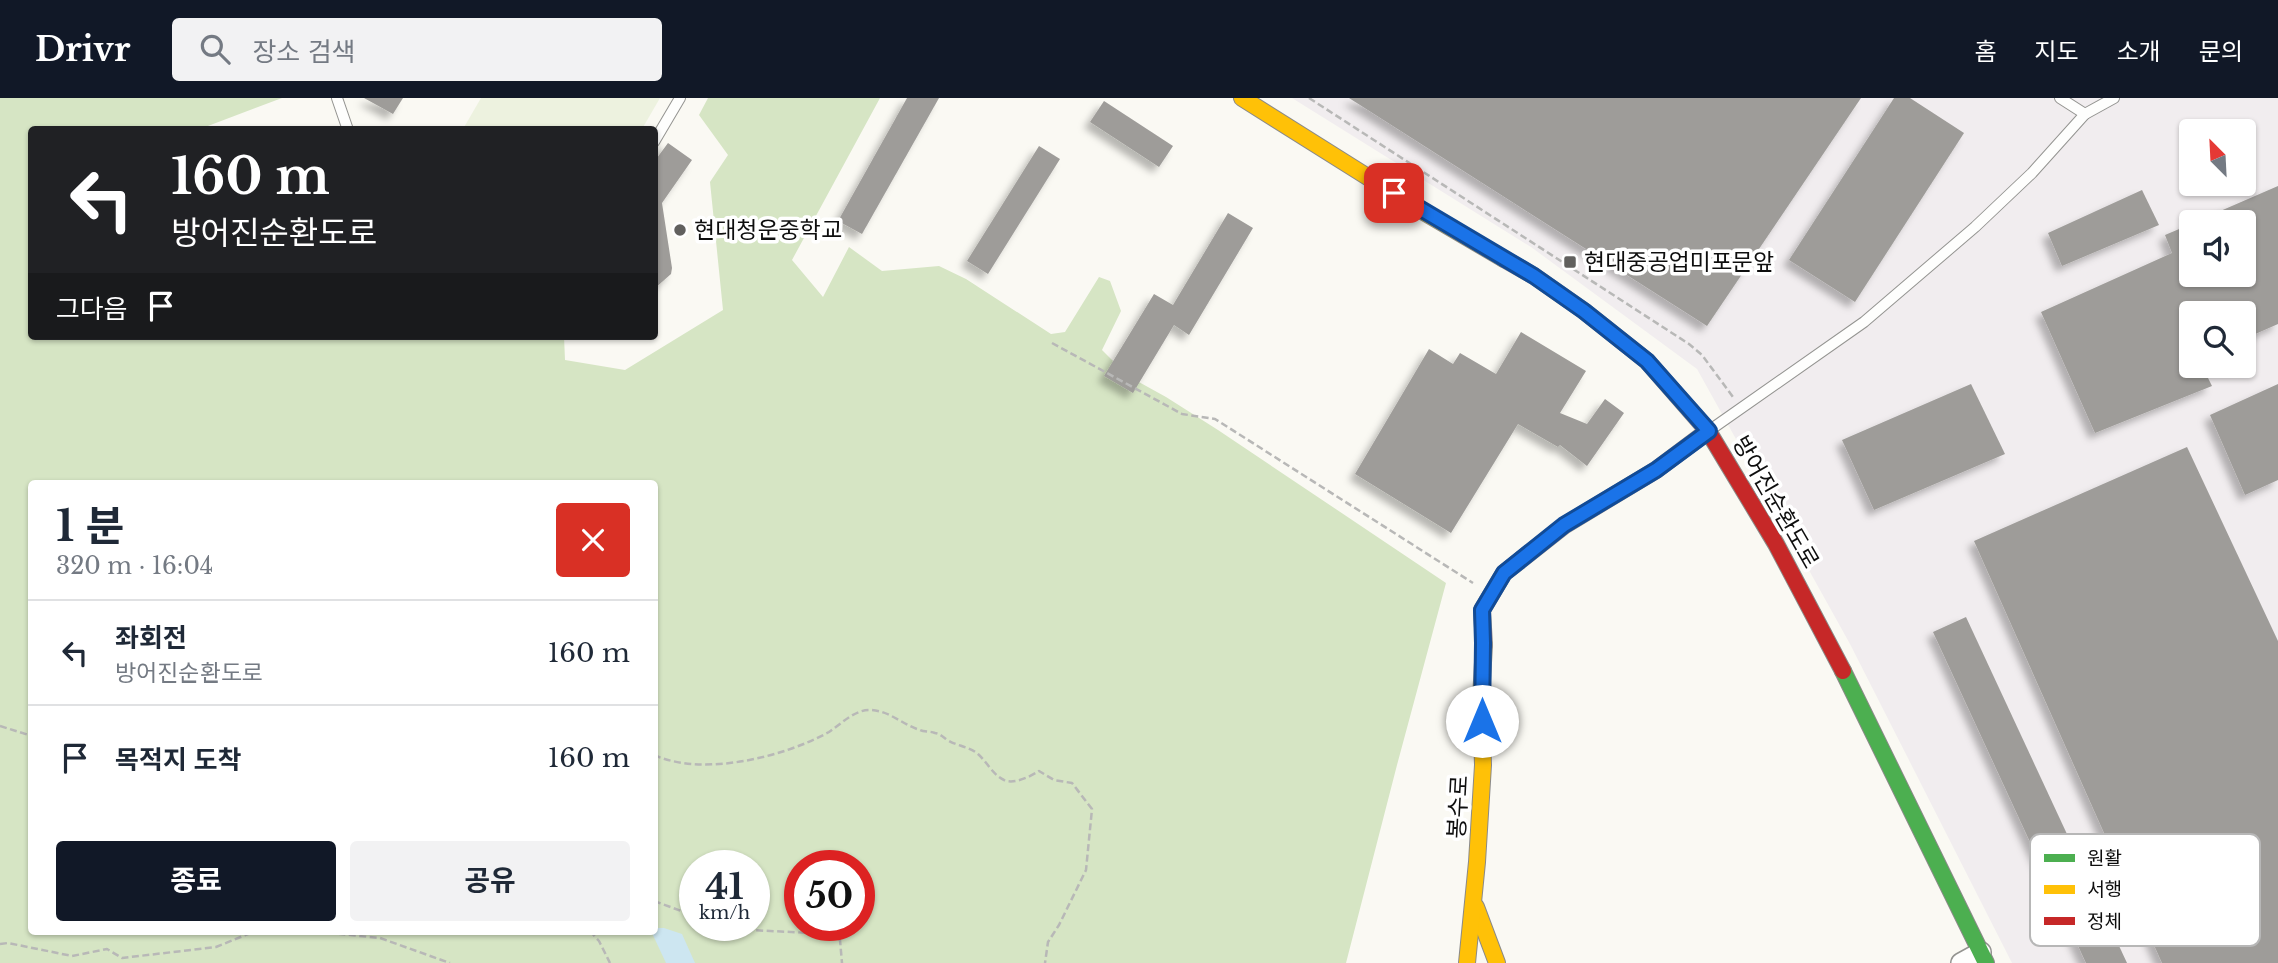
<!DOCTYPE html>
<html lang="ko">
<head>
<meta charset="utf-8">
<style>
	:root { --surface:#fff; --page:#f2f2f3; --text:#1f2937; --muted:#747a83; --line:#e0e1e3; --accent:#111827 }
	body { margin:0; font-family:"Libre Baskerville","Noto Sans KR",serif; background:var(--page); color:var(--text); height:100vh; display:flex; flex-direction:column; font-size:26px; white-space:nowrap }
	* { box-sizing:border-box; margin:0 }
	p { font-size:23px; color:var(--muted) }
	.icon { flex:none; width:38px; height:38px; fill:none; stroke:currentColor; stroke-width:2; stroke-linecap:round; stroke-linejoin:round }
	.map { position:relative; flex:1; overflow:hidden }
	.drawer { position:absolute; left:28px; top:382px; width:630px; height:455px; display:flex; flex-direction:column; background:var(--surface); border-radius:7px; box-shadow:0 2px 5px #0004 }
	.drawer>* { flex:none }
	.top-card { position:absolute; left:28px; top:28px; width:630px; height:214px; border-radius:7px; box-shadow:0 2px 5px #0004; background:#202124; color:#fff; overflow:hidden }
	.needle { width:46px; rotate:336deg }
	.tools { position:absolute; left:2179px; top:21px; display:grid; gap:14px }
	.tools a { display:grid; place-items:center; width:77px; height:77px; border-radius:7px; background:var(--surface); box-shadow:0 2px 5px #0004; font-size:35px }
	.speed { position:absolute; left:679px; top:752px; display:flex; gap:14px; font-size:35px; font-weight:700; text-align:center }
	.speed>* { display:grid; place-content:center; width:91px; height:91px; border-radius:50%; background:var(--surface); box-shadow:0 2px 5px #0004; line-height:1 }
	.speed small { font-size:18px; font-weight:400 }
	.speed .limit { border:10px solid #d22; background:#fff; color:#111 }
	.pin { position:absolute; display:grid; place-items:center; width:60px; height:60px; color:#fff; margin:-30px; border-radius:14px; box-shadow:0 4px 10px #0006 }
	.me { position:absolute; width:77px; margin:-38px; rotate:0deg; stroke-linejoin:round; filter:drop-shadow(0 0 5px #0008) }
	.turn { display:flex; align-items:center; gap:24px; height:147px; padding:0 28px; font-size:32px }
	.turn .icon { width:91px; height:91px; stroke-width:2.5 }
	.turn b { display:block; font-size:49px; line-height:60px }
	.then { display:flex; align-items:center; height:66px; padding:0 28px; background:#0003; gap:14px; font-size:26px }
	.round { display:grid; place-items:center; flex:none; width:74px; height:74px; border-radius:7px; background:var(--page) }
	.overview { display:flex; align-items:center; justify-content:space-between; height:119px; padding:0 28px }
	h1 { font-size:42px; font-weight:700; line-height:52px }
	.action { display:flex; gap:14px; margin-top:auto; padding:14px 28px }
	.action a { flex:1; height:80px; border-radius:7px; background:var(--accent); color:#fff; font-size:28px; font-weight:700; line-height:80px; text-align:center }
	.action a+a { background:var(--page); color:var(--text) }
	ul { padding:0; list-style:none }
	li { display:flex; align-items:center; gap:21px; height:105px; padding:0 28px; border-top:2px solid var(--line) }
	li div { flex:1 }
	li b { display:block; font-size:26px }
	li em { font-style:normal }
	header { display:flex; align-items:center; gap:42px; box-sizing:border-box; height:98px; padding:0 35px; background:var(--accent); color:#fff }
	header strong { font-size:33px }
	nav { display:flex; gap:38px; margin-inline-start:auto; font-size:24px }
	.search { width:490px; height:63px; background:var(--page); display:flex; align-items:center; gap:18px; box-sizing:border-box; padding:0 24px; border-radius:7px; color:var(--muted); font-size:26px }
	.map>svg:first-child { display:block }
</style>
</head>
<body>
<header>
<strong>Drivr</strong>
<div class="search"><svg class="icon" aria-label="search" viewBox="0 0 24 24"><circle cx="10" cy="10" r="6"/><path d="M15 15l6 6"/></svg>장소 검색</div>
<nav><a>홈</a><a>지도</a><a>소개</a><a>문의</a></nav>
</header>
<div class="map">
<svg width="2278" height="865" viewBox="0 0 2278 865">
	<defs>
		<filter id="shadow"><feDropShadow dx="-6" dy="6" stdDeviation="3.5" flood-color="#0004"/></filter>
	</defs>
	<rect width="100%" height="100%" fill="#faf9f3"/>
	<path fill="#f1edef" fill-rule="evenodd" d="M1292,0H2278V865H2012L1850,546L1697,271L1531,149ZM2191,33H2244V86H2191ZM2191,124H2244V177H2191ZM2191,215H2244V268H2191Z"/>
	<path fill="#d6e5c4" fill-rule="evenodd" d="M0,0H282L200,31L32,32V238H564L565,262L625,272L723,212L710,84L728,57L699,17L708,0H880L792,162L823,199L849,149L882,173L939,168L966,181L1051,236L1065,234L1099,179L1110,183L1121,213L1102,252L1128,278L1166,299L1218,332L1446,485L1397,667L1346,865H0ZM32,385H654V833H32ZM695,768H754V828H695ZM800,768H859V828H800Z"/>
	<path fill="#edf2df" d="M481,0H660L642,31H463Z"/>
	<path fill="#cde6f1" d="M655,830H664L682,836L695,865H666L651,833H654Z"/>
	<g fill="#9e9c99" filter="url(#shadow)">
		<path d="M364,0H403L393,16Z"/>
		<path d="M907,0H939L862,136L838,123Z"/>
		<path d="M1349,0H1861L1707,228Z"/>
		<path d="M1894,0H1910L1964,35L1855,204L1789,162Z"/>
		<path d="M1104,3L1173,48L1159,69L1090,24Z"/>
		<path d="M668,45L692,62L662,105L672,170L671,176L654,191V64Z"/>
		<path d="M1039,48L1060,61L988,176L967,163Z"/>
		<path d="M2278,88V226L2244,241V215H2179L2191,243V268H2202L2212,288L2095,335L2041,214L2172,155L2165,137L2191,126V177H2244V124H2195Z"/>
		<path d="M2142,92L2159,127L2062,168L2048,135Z"/>
		<path d="M1228,115L1253,130L1189,237L1174,227L1133,295L1104,278L1154,196L1173,207Z"/>
		<path d="M1521,234L1586,273L1560,315L1587,326L1605,301L1624,315L1587,368L1560,347L1558,349L1518,326L1451,435L1355,376L1429,251L1453,266L1460,255L1496,276Z"/>
		<path d="M1971,286L2005,356L1874,412L1842,342Z"/>
		<path d="M2278,286V382L2245,397L2210,317Z"/>
		<path d="M2187,349L2278,543V865H2162L1974,443Z"/>
		<path d="M1966,519L2127,865H2086L1933,534Z"/>
	</g>
	<g fill="none" stroke-linecap="round" stroke-linejoin="round">
		<defs>
			<g id="lane">
				<path d="M337,0L348,32"/>
				<path d="M2060,0L2085,16"/>
				<path d="M654,44L680,0"/>
				<path d="M1710,332L1864,224L1975,129L2032,75L2085,16L2114,0"/>
			</g>
			<path id="street" d="M1961,865L1981,854"/>
			<path id="fast" d="M1843,573L1986,865"/>
			<g id="slow">
				<path d="M1242,0L1417,110L1504,161"/>
				<path d="M1476,809L1497,865"/>
				<path d="M1467,865L1477,764L1483,667L1481,600L1484,547"/>
			</g>
			<g id="jam">
				<path d="M1504,161L1534,178L1584,213L1647,263L1708,333L1776,446L1843,573"/>
				<path d="M1484,547L1482,512L1504,475L1565,427L1656,372L1708,333"/>
			</g>
		</defs>
		<use href="#lane" stroke="#949491" stroke-width="12"/>
		<use href="#street" stroke="#949491" stroke-width="22"/>
		<use href="#fast" stroke="#8b8a88" stroke-width="18"/>
		<use href="#slow" stroke="#8b8a88" stroke-width="18"/>
		<use href="#jam" stroke="#8b8a88" stroke-width="18"/>
		<g stroke="#b8b8b7" stroke-width="2.5" stroke-dasharray="7 3.5" stroke-linecap="butt">
			<path d="M1309,0L1689,246L1702,257L1733,299"/>
			<path d="M1052,245L1182,316L1215,321L1473,485"/>
			<path d="M0,628L32,638"/>
			<path d="M654,657C703,679 784,659 829,634C841,626 855,611 871,612C890,613 903,627 920,632C924,634 930,633 935,635C941,636 944,640 949,643C958,648 970,649 978,656C987,664 993,677 1004,682C1014,687 1031,678 1039,673L1054,682L1072,685L1092,711L1086,772L1059,827L1048,844L1045,865"/>
			<path d="M654,803L695,818"/>
			<path d="M725,828L750,832L831,836L840,842L842,865"/>
			<path d="M590,833L599,843L610,865"/>
			<path d="M0,846L8,845L72,858L107,851L122,860L216,849L253,834L330,835L380,840L450,865"/>
		</g>
		<use href="#lane" stroke="#fefefd" stroke-width="10"/>
		<use href="#street" stroke="#fefefd" stroke-width="19"/>
		<use href="#fast" stroke="#4caf50" stroke-width="16"/>
		<use href="#slow" stroke="#ffc107" stroke-width="16"/>
		<use href="#jam" stroke="#c62828" stroke-width="16"/>
	</g>
	<g fill="none" stroke-linecap="round" stroke-linejoin="round">
		<defs>
			<path id="route" d="M1394,95L1534,178L1584,213L1647,263L1709,333L1656,372L1564,427L1504,475L1482,512L1483,545L1482,623"/>
		</defs>
		<use href="#route" stroke="#114b97" stroke-width="18"/>
		<use href="#route" stroke="#1a73e8" stroke-width="12"/>
	</g>
	<g fill="#61605e" stroke="#fff" stroke-width="2.5">
		<circle cx="680" cy="132" r="7"/>
		<rect x="1563" y="157" width="14" height="14" rx="3.5"/>
	</g>
	<g text-anchor="middle" stroke-width="7" stroke-linejoin="round" paint-order="stroke">
		<g font-size="23" fill="#0e0e0e" stroke="#fff" text-anchor="start">
			<text x="694" y="140">현대청운중학교</text>
			<text x="1584" y="172">현대중공업미포문앞</text>
		</g>
		<g font-size="23" fill="#0e0e0e" stroke="#fff">
			<text transform="translate(1776 404) rotate(60)" y="8">방어진순환도로</text>
			<text transform="translate(1458 709) rotate(-87)" y="8">봉수로</text>
		</g>
	</g>
	<rect x="2030" y="736" width="230" height="112" rx="10" fill="#fff" stroke="#b7b7b7" stroke-width="2"/>
	<rect x="2044" y="756" width="31" height="8" fill="#4caf50"/>
	<rect x="2044" y="787" width="31" height="9" fill="#ffc107"/>
	<rect x="2044" y="819" width="31" height="8" fill="#c62828"/>
	<g font-size="19" fill="#0e0e0e">
		<text x="2087" y="767">원활</text>
		<text x="2087" y="798">서행</text>
		<text x="2087" y="830">정체</text>
	</g>
</svg>
<div class="tools">
<a><svg class="needle" viewBox="-14 -14 28 28"><path d="M0-13l5 13h-10z" fill="#e53935"/><path d="M0 13l5-13h-10z" fill="#747a83"/></svg></a>
<a><svg class="icon" aria-label="sound" viewBox="0 0 24 24"><path d="M4 9h4l5-4v14l-5-4H4zM17 9q2 3 0 6"/></svg></a>
<a><svg class="icon" aria-label="search" viewBox="0 0 24 24"><circle cx="10" cy="10" r="6"/><path d="M15 15l6 6"/></svg></a>
</div>
<div class="speed"><div>41<small>km/h</small></div><div class="limit">50</div></div>
<div class="pin" style="left:1394px;top:95px;background:#d93025"><svg class="icon" aria-label="arrive" viewBox="0 0 24 24"><path d="M6 21V4h12l-3 4 3 4H6"/></svg></div>
<svg class="me" style="left:1482px;top:623px" viewBox="-20 -20 40 40"><circle r="19" fill="#fff"/><path d="M0-13L10 11 0 6-10 11z" fill="#1a73e8"/></svg>
<div class="top-card">
<div class="turn"><svg class="icon" aria-label="left" viewBox="0 0 24 24"><path d="M17 20v-9H6M10 6l-5 5 5 5"/></svg><div><b>160 m</b>방어진순환도로</div></div>
<div class="then">그다음<svg class="icon" aria-label="arrive" viewBox="0 0 24 24"><path d="M6 21V4h12l-3 4 3 4H6"/></svg></div>
</div>
<section class="drawer">
<div class="overview"><div><h1>1 분</h1><p>320 m · 16:04</p></div><a class="round" style="background:#d93025;color:#fff"><svg class="icon" aria-label="close" viewBox="0 0 24 24"><path d="M6 6l12 12M18 6L6 18"/></svg></a></div>
<ul>
<li><svg class="icon" aria-label="left" viewBox="0 0 24 24"><path d="M17 20v-9H6M10 6l-5 5 5 5"/></svg><div><b>좌회전</b><p>방어진순환도로</p></div><em>160 m</em></li>
<li><svg class="icon" aria-label="arrive" viewBox="0 0 24 24"><path d="M6 21V4h12l-3 4 3 4H6"/></svg><div><b>목적지 도착</b></div><em>160 m</em></li>
</ul>
<div class="action"><a>종료</a><a>공유</a></div>
</section>
</div>
</body>
</html>
